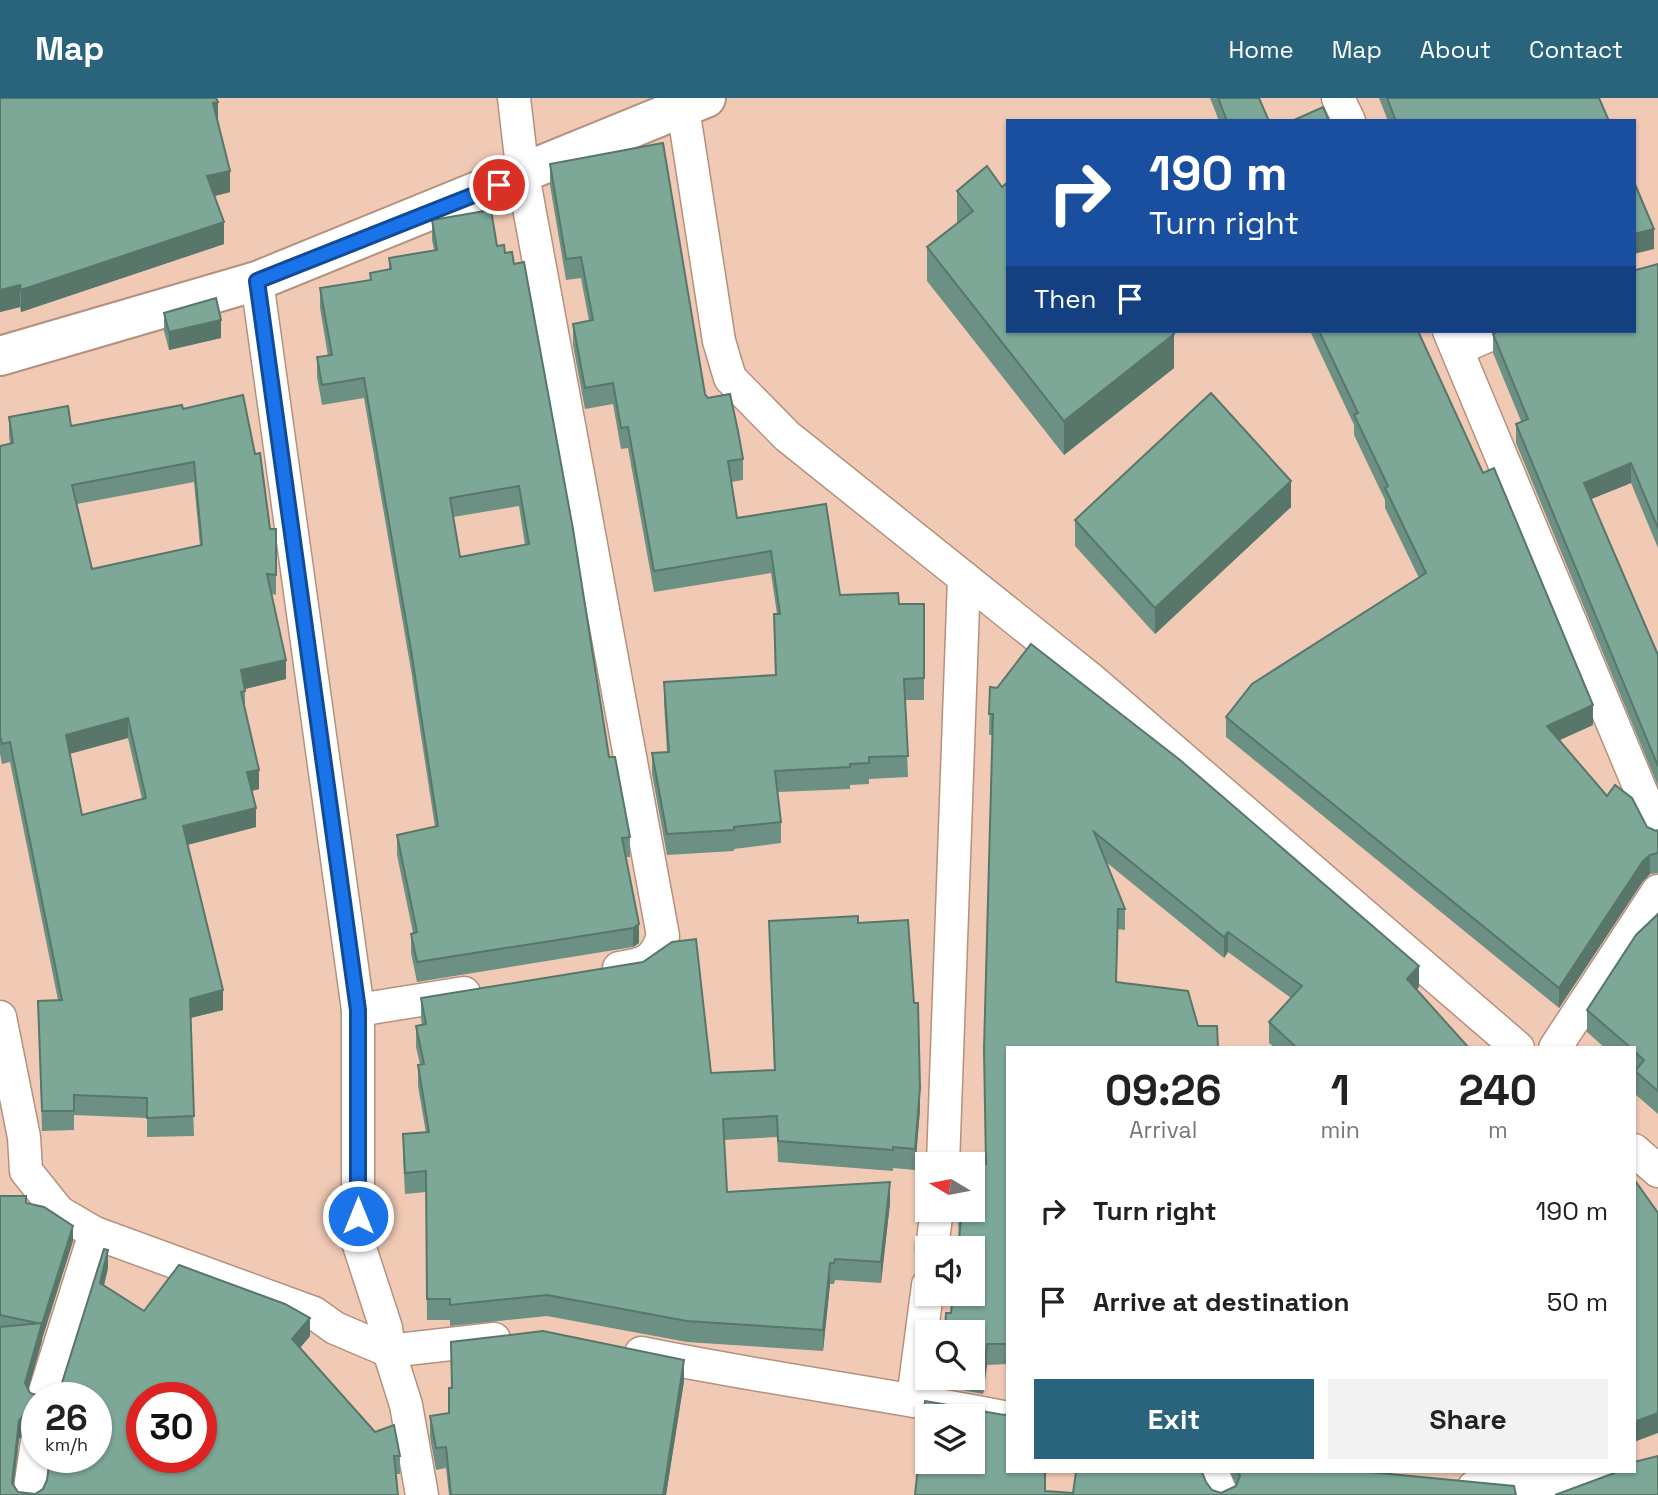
<!DOCTYPE html>
<html lang="en">
<head>
<meta charset="utf-8">
<style>
	:root { --surface:#fff; --page:#f2f2f2; --text:#222; --muted:#767676; --accent:#29637c }
	body { margin:0; font-family:"Space Grotesk",sans-serif; background:var(--page); color:var(--text); height:100vh; display:flex; flex-direction:column; font-size:26px; white-space:nowrap }
	* { box-sizing:border-box; margin:0 }
	p { font-size:23px; color:var(--muted) }
	.icon { flex:none; width:38px; height:38px; fill:none; stroke:currentColor; stroke-width:2; stroke-linecap:round; stroke-linejoin:round }
	.map { position:relative; flex:1; overflow:hidden }
	.details { position:absolute; left:1006px; top:948px; width:630px; height:427px; display:flex; flex-direction:column; background:var(--surface); border-radius:0px; box-shadow:0 2px 5px #0004 }
	.details>* { flex:none }
	.banner { position:absolute; left:1006px; top:21px; width:630px; height:214px; border-radius:0px; box-shadow:0 2px 5px #0004; background:#1a4fa0; color:#fff; overflow:hidden }
	.needle { width:46px; rotate:280deg }
	.fabs { position:absolute; left:915px; top:1054px; display:grid; gap:14px }
	.fabs a { display:grid; place-items:center; width:70px; height:70px; border-radius:0px; background:var(--surface); box-shadow:0 2px 5px #0004; font-size:35px }
	.speed { position:absolute; left:21px; top:1284px; display:flex; gap:14px; font-size:35px; font-weight:700; text-align:center }
	.speed>* { display:grid; place-content:center; width:91px; height:91px; border-radius:50%; background:var(--surface); box-shadow:0 2px 5px #0004; line-height:1 }
	.speed small { font-size:18px; font-weight:400 }
	.speed .limit { border:10px solid #d22; background:#fff; color:#111 }
	.pin { position:absolute; display:grid; place-items:center; width:60px; height:60px; color:#fff; margin:-30px; border:4px solid #fff; border-radius:50%; box-shadow:0 2px 7px #0007 }
	.me { position:absolute; width:77px; margin:-38px; rotate:0deg; stroke-linejoin:round; filter:drop-shadow(0 0 5px #0008) }
	.turn { display:flex; align-items:center; gap:24px; height:147px; padding:0 28px; font-size:32px }
	.turn .icon { width:91px; height:91px; stroke-width:2.5 }
	.turn b { display:block; font-size:49px; line-height:60px }
	.then { display:flex; align-items:center; height:66px; padding:0 28px; background:#0003; gap:14px; font-size:26px }
	.eta { display:flex; justify-content:space-evenly; align-items:center; height:119px; text-align:center }
	.eta b { font-size:42px; font-weight:700; line-height:49px }
	.action { display:flex; gap:14px; margin-top:auto; padding:14px 28px }
	.action a { flex:1; height:80px; border-radius:0px; background:var(--accent); color:#fff; font-size:28px; font-weight:700; line-height:80px; text-align:center }
	.action a+a { background:var(--page); color:var(--text) }
	ul { padding:0; list-style:none }
	li { display:flex; align-items:center; gap:21px; height:91px; padding:0 28px }
	li div { flex:1 }
	li b { display:block; font-size:26px }
	li em { font-style:normal }
	header { display:flex; align-items:center; gap:42px; box-sizing:border-box; height:98px; padding:0 35px; background:var(--accent); color:#fff }
	header strong { font-size:33px }
	nav { display:flex; gap:38px; margin-inline-start:auto; font-size:24px }
	.map>svg:first-child { display:block }
</style>
</head>
<body>
<header>
<strong>Map</strong>
<nav><a>Home</a><a>Map</a><a>About</a><a>Contact</a></nav>
</header>
<div class="map">
<svg width="1658" height="1397" viewBox="0 0 1658 1397">
	<rect width="100%" height="100%" fill="#f1cab5"/>
	<g fill="none" stroke-linecap="round" stroke-linejoin="round">
		<defs>
			<g id="street">
				<path d="M514,0L523,77L663,838C654,864 645,866 619,870"/>
				<path d="M1338,0L1349,23"/>
				<path d="M683,10L719,243L730,280L787,338L1093,583L1518,950"/>
				<path d="M257,183L358,912V1144L386,1230L389,1253L406,1307L422,1397"/>
				<path d="M1449,233L1658,734"/>
				<path d="M1457,251L1499,233"/>
				<path d="M358,912L464,895"/>
				<path d="M0,919L24,1039L26,1073L59,1114L95,1135L314,1215L335,1230L389,1253L494,1241"/>
				<path d="M1555,950L1658,793"/>
				<path d="M1634,1052L1658,1073"/>
				<path d="M943,1066L964,480"/>
				<path d="M932,1150L937,1111"/>
				<path d="M641,1255C763,1280 886,1296 1008,1320"/>
				<path d="M43,1300L95,1135"/>
				<path d="M913,1301L928,1187"/>
				<path d="M1212,1374L1222,1397"/>
				<path d="M1474,1389H1552L1609,1374"/>
				<path d="M29,1397L37,1344"/>
			</g>
			<path id="secondary" d="M0,258L257,183L706,0"/>
		</defs>
		<use href="#street" stroke="#b5917d" stroke-width="35"/>
		<use href="#secondary" stroke="#b5917d" stroke-width="42"/>
		<use href="#street" stroke="#fff" stroke-width="32"/>
		<use href="#secondary" stroke="#fff" stroke-width="38"/>
	</g>
	<g fill="#6c9083" fill-rule="evenodd">
		<path d="M0,0L218,25L230,94L215,98L224,146L21,214L20,209L0,214Z"/>
		<path d="M1210,0H1259L1269,23H1219Z"/>
		<path d="M1379,0H1599L1609,23H1388Z"/>
		<path d="M550,66L705,296L743,361V382L731,384L737,420L840,497L899,506H924V602H905L908,679L869,681V686L850,687V691L778,694L781,724V745L734,751V753L667,757L652,676V655L667,654L664,605V584L775,577L774,516H777L771,475L654,494L628,350L621,351L613,306L585,311L573,247V226L589,223L581,180L566,182L550,87Z"/>
		<path d="M1002,89L1174,270L1064,357L927,183V149L957,126V93Z"/>
		<path d="M432,122L497,148L505,155L609,659L630,739V759H626L639,845L633,849L417,884L411,855V836L413,835L397,757V737L435,729L411,572L364,300L322,307L317,279V259L328,258L320,210V190L370,182V175L389,171V160L434,152L432,142ZM519,408L525,447L460,459L453,419Z"/>
		<path d="M1658,166V450L1631,385L1591,401L1658,557V688L1516,345V326L1521,323L1493,255V236L1636,172Z"/>
		<path d="M164,215L221,240L169,252L164,233Z"/>
		<path d="M1310,233H1418L1593,627L1559,642L1607,698L1647,729L1656,733L1658,732V775L1650,776L1643,783L1559,910L1226,639V619L1419,480L1385,410V402L1354,337V327Z"/>
		<path d="M183,311L270,431H276V497L272,496L286,581L245,591V613L259,691L252,693L256,729L187,747L223,912L190,920L194,1038L147,1039V1020L74,1017V1032L42,1033L38,903L58,902L10,664L2,666L0,656V348L10,346L9,338V319L71,328ZM194,384L200,448L92,471L77,406ZM128,640L142,701L82,717L69,655Z"/>
		<path d="M1291,409L1155,536L1075,448V422Z"/>
		<path d="M990,589L1419,889L1416,892L1469,950H1275L1269,945V924L1291,900L1228,854L1224,860L1106,764L1125,811V832L1118,831L1008,950V1266L987,1267L983,1296L957,1291V1279H973V1234L951,1215L959,1143L958,1123L986,1066L993,637H989Z"/>
		<path d="M1658,816V1016L1635,996L1634,950H1605L1587,934V912Z"/>
		<path d="M769,823L858,825L920,1011L915,1072L893,1070V1073L778,1064L777,1039L724,1042L727,1094L890,1105L881,1185L835,1182L834,1186H830L823,1253L687,1244L547,1218L450,1228V1222H427L426,1094L405,1096L403,1057V1036L426,1035L418,988V967L420,966L416,949V928L422,927L421,921V900L711,975L774,972Z"/>
		<path d="M0,1098L26,1105L73,1143L42,1241L28,1292L30,1295L46,1300L55,1296L61,1288L108,1170L104,1187L144,1213L310,1238L300,1250L375,1334L400,1358V1376H396L398,1397H0ZM37,1300L96,1360L35,1396L18,1394L14,1388L19,1341L30,1327L37,1326Z"/>
		<path d="M451,1244L684,1283L666,1397H449L446,1370L436,1372L430,1339V1318L449,1315L452,1290Z"/>
		<path d="M1230,1374H1369L1516,1397H915L1045,1393L1073,1395L1206,1384L1212,1392L1221,1395L1236,1388Z"/>
	</g>
	<g fill="#58766a">
		<path d="M218,4V26L213,5Z"/>
		<path d="M230,73V94L207,100V78Z"/>
		<path d="M224,124V146L21,214V192Z"/>
		<path d="M1654,131V151L1634,156V136Z"/>
		<path d="M20,187V209L0,214V192Z"/>
		<path d="M221,222V240L169,252V234Z"/>
		<path d="M1174,236V270L1064,357V323Z"/>
		<path d="M1631,365V385L1584,404V385Z"/>
		<path d="M1291,383V409L1155,536V510Z"/>
		<path d="M286,562V581L241,592V572Z"/>
		<path d="M1593,607V627L1547,648V628Z"/>
		<path d="M128,620V640L66,657V637Z"/>
		<path d="M259,672V691L247,694V674Z"/>
		<path d="M256,710V729L183,748V728Z"/>
		<path d="M1650,757V776L1643,783L1559,910V890L1643,763Z"/>
		<path d="M639,826V845L633,849V830Z"/>
		<path d="M1228,834V854L1224,860V839Z"/>
		<path d="M1419,868V889L1407,902V881Z"/>
		<path d="M223,892V912L190,920V901Z"/>
		<path d="M920,990V1011L915,1072V1051Z"/>
		<path d="M890,1084V1105L881,1185V1164Z"/>
		<path d="M73,1128V1143L42,1241V1226Z"/>
		<path d="M108,1152V1170L100,1203V1185Z"/>
		<path d="M830,1165V1186L823,1253V1232Z"/>
		<path d="M310,1220V1238L292,1259V1241Z"/>
		<path d="M42,1225V1243L25,1303V1285Z"/>
		<path d="M987,1246V1267L983,1296V1276Z"/>
		<path d="M684,1262V1283L666,1397H663Z"/>
		<path d="M30,1309V1327L19,1341L12,1397V1385L19,1323Z"/>
		<path d="M1658,1315V1335L1634,1344V1324Z"/>
	</g>
	<g fill="#7da898" stroke="#58766a" stroke-width="2" fill-rule="evenodd">
		<path d="M0,0H216L218,4L213,5L230,73L207,78L224,124L21,192L20,187L0,192Z"/>
		<path d="M1218,0H1259L1269,23H1227Z"/>
		<path d="M1387,0H1599L1609,23H1396Z"/>
		<path d="M1323,9L1329,23H1292Z"/>
		<path d="M663,45L705,296L708,300L730,296L738,333L743,361L728,363L737,420L826,406L840,497L898,495L899,506H924V580L904,581L908,658L869,659V665L850,666V669L775,673L781,724L734,729V732L667,736L652,655L669,654L664,584L776,577L774,516H780L771,453L654,473L628,329L621,330L613,285L585,290L573,226L593,222L581,159L566,161L550,66Z"/>
		<path d="M987,68L1002,89L1008,84V233H1171L1174,236L1064,323L927,149L973,113L957,93Z"/>
		<path d="M1634,84L1654,131L1634,136Z"/>
		<path d="M491,112L497,148L504,147L505,155L512,154L514,166L524,164L573,431L609,659H615L630,739L622,740L639,826L633,830L417,864L411,836L417,834L397,737L438,728L411,552L364,280L322,287L317,259L332,257L320,190L371,182L370,175L391,171L389,160L437,152L432,122ZM519,388L529,446L460,459L450,400Z"/>
		<path d="M1658,166V430L1631,365L1584,385L1658,557V668L1516,326L1528,321L1493,236L1499,233H1634V171L1636,172Z"/>
		<path d="M216,200L221,222L169,234L164,215Z"/>
		<path d="M1319,233H1418L1483,375L1494,370L1593,607L1547,628L1607,698L1615,687L1632,700L1647,729L1656,733L1658,732V755L1650,757L1643,763L1559,890L1226,619L1252,586L1426,475L1385,390L1388,388L1354,317L1358,315Z"/>
		<path d="M1211,295L1291,383L1155,510L1075,422Z"/>
		<path d="M243,297L255,356L260,355L270,431H276V477L267,476L286,562L241,572L245,593L241,594L259,672L247,674L256,710L183,728L223,892L190,901L194,1018L147,1020V1000L74,997V1013H42L38,903L62,902L10,644L2,646L0,637V348L13,345L9,319L68,308L71,328L182,307L183,311ZM194,364L202,447L92,471L72,387ZM128,620L146,700L82,717L66,637Z"/>
		<path d="M1031,546L1180,662L1419,868L1407,881L1469,950H1297L1269,924L1302,888L1228,834L1224,839L1094,734L1125,811H1118L1116,884L1188,893L1198,928H1217L1218,950H1008V1246H987L983,1276L973,1274V1234H945L946,1215H951L953,1195H973V1150H958L961,1123H958L959,1111H973V1066H962V1064L986,1066L984,951L993,616H989L990,589L997,590Z"/>
		<path d="M1658,816V993L1635,973L1644,962L1634,953V950H1631L1587,912L1636,837Z"/>
		<path d="M858,818V825L908,822L914,905H918L920,990L915,1051L893,1049V1052L778,1043L777,1018L723,1021L727,1094L890,1084L881,1164L835,1161L834,1165H830L823,1232L687,1223L547,1197L450,1207V1201H427L426,1073L405,1075L403,1036L429,1034L418,967L424,966L416,928L426,926L421,900L643,864L672,844L696,841L711,975L775,972L769,823Z"/>
		<path d="M1636,1084L1658,1115V1315L1634,1324V1085Z"/>
		<path d="M0,1098H26V1105L44,1109L73,1128L42,1226L0,1217Z"/>
		<path d="M104,1151L108,1152L100,1185L144,1213L179,1167L285,1206L310,1220L292,1241L375,1334L394,1327L400,1358H394L398,1397H0V1229L42,1225L25,1285L30,1295L46,1300L55,1296L61,1288ZM37,1300H96V1360H50L47,1382L43,1391L35,1396L18,1394L12,1385L19,1323L30,1309L37,1308ZM142,1300H201V1360H142Z"/>
		<path d="M543,1233L684,1262L663,1397H451L446,1349L436,1350L430,1318L449,1315V1290H452L451,1244Z"/>
		<path d="M925,1303L1004,1317L1008,1316V1374H1045V1393L1073,1395L1076,1374H1202L1206,1384L1212,1392L1221,1395L1236,1388L1240,1378L1238,1374H1369L1514,1388L1516,1397H915ZM928,1318H973V1363H928Z"/>
		<path d="M1658,1358V1397H1555L1617,1374H1634V1364Z"/>
	</g>
	<g fill="none" stroke-linecap="round" stroke-linejoin="round">
		<defs>
			<path id="route" d="M358,1118V912L257,183L499,87"/>
		</defs>
		<use href="#route" stroke="#114b97" stroke-width="18"/>
		<use href="#route" stroke="#1a73e8" stroke-width="12"/>
	</g>
</svg>
<div class="fabs">
<a><svg class="needle" viewBox="-14 -14 28 28"><path d="M0-13l5 13h-10z" fill="#e53935"/><path d="M0 13l5-13h-10z" fill="#767676"/></svg></a>
<a><svg class="icon" aria-label="sound" viewBox="0 0 24 24"><path d="M4 9h4l5-4v14l-5-4H4zM17 9q2 3 0 6"/></svg></a>
<a><svg class="icon" aria-label="search" viewBox="0 0 24 24"><circle cx="10" cy="10" r="6"/><path d="M15 15l6 6"/></svg></a>
<a><svg class="icon" aria-label="layers" viewBox="0 0 24 24"><path d="M12 4l9 5-9 5-9-5zM3 14l9 5 9-5"/></svg></a>
</div>
<div class="speed"><div>26<small>km/h</small></div><div class="limit">30</div></div>
<div class="pin" style="left:499px;top:87px;background:#d93025"><svg class="icon" aria-label="arrive" viewBox="0 0 24 24"><path d="M6 21V4h12l-3 4 3 4H6"/></svg></div>
<svg class="me" style="left:358px;top:1118px" viewBox="-20 -20 40 40"><circle r="17" fill="#1a73e8" stroke="#fff" stroke-width="3"/><path d="M0-11L8 9 0 5-8 9z" fill="#fff"/></svg>
<div class="banner">
<div class="turn"><svg class="icon" aria-label="right" viewBox="0 0 24 24"><path d="M7 20v-9h11M14 6l5 5-5 5"/></svg><div><b>190 m</b>Turn right</div></div>
<div class="then">Then<svg class="icon" aria-label="arrive" viewBox="0 0 24 24"><path d="M6 21V4h12l-3 4 3 4H6"/></svg></div>
</div>
<section class="details">
<div class="eta">
<div><b>09:26</b><p>Arrival</p></div>
<div><b>1</b><p>min</p></div>
<div><b>240</b><p>m</p></div>
</div>
<ul>
<li><svg class="icon" aria-label="right" viewBox="0 0 24 24"><path d="M7 20v-9h11M14 6l5 5-5 5"/></svg><div><b>Turn right</b></div><em>190 m</em></li>
<li><svg class="icon" aria-label="arrive" viewBox="0 0 24 24"><path d="M6 21V4h12l-3 4 3 4H6"/></svg><div><b>Arrive at destination</b></div><em>50 m</em></li>
</ul>
<div class="action"><a>Exit</a><a>Share</a></div>
</section>
</div>
</body>
</html>
